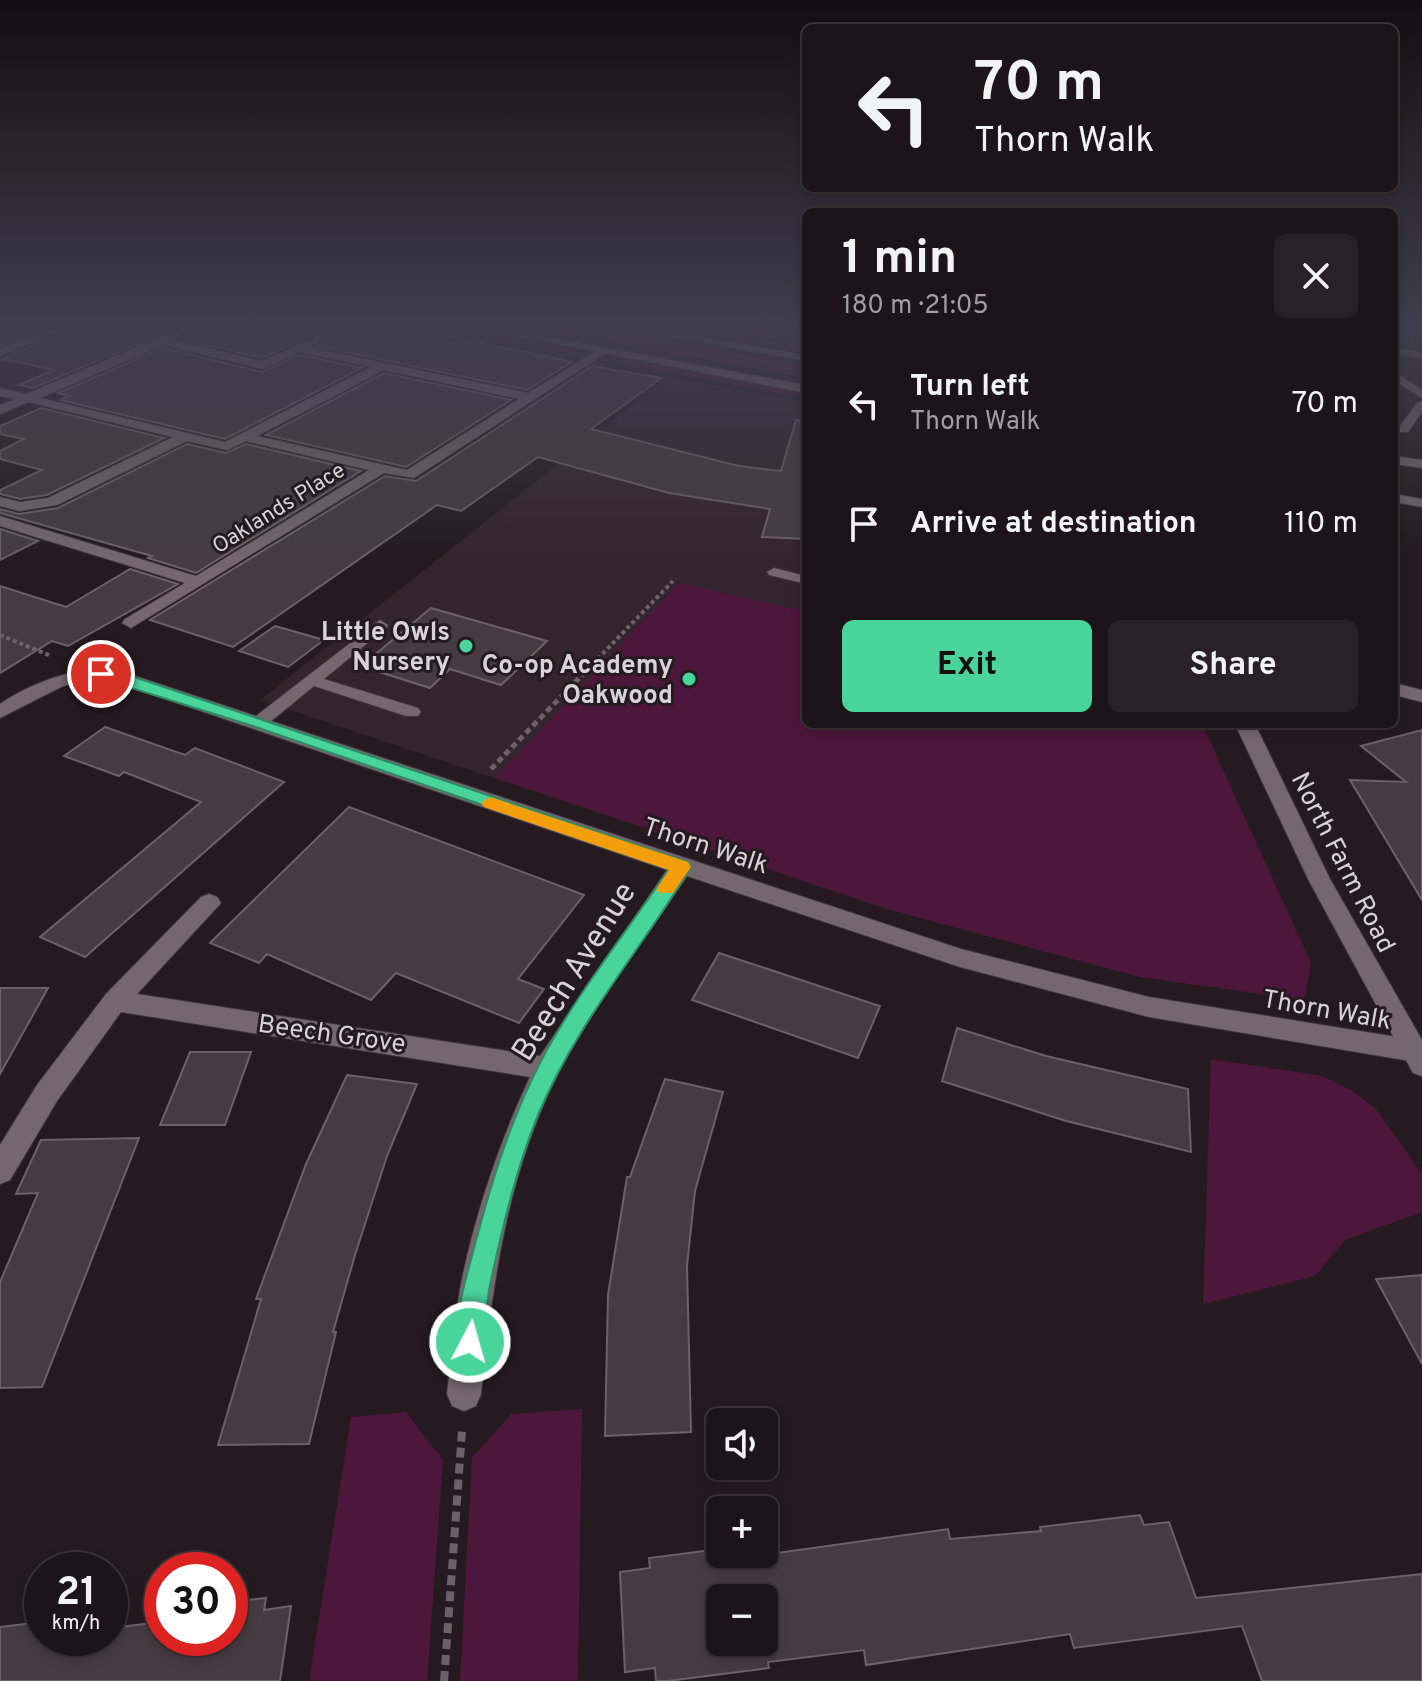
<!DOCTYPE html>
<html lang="en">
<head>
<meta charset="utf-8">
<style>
	:root { --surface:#1c1418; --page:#292125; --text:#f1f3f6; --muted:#a09ea2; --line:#3a3337; --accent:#49d49c }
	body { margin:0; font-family:Overpass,sans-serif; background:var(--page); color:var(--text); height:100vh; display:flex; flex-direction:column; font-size:30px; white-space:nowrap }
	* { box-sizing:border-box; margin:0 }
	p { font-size:26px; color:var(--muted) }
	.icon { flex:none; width:44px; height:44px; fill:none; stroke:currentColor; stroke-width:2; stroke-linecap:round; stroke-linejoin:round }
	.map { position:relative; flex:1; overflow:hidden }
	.sheet { position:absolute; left:802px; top:208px; width:596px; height:520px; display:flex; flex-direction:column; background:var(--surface); border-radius:12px; box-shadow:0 4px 12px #0003,0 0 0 2px var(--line) }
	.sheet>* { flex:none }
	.banner { position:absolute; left:802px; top:24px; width:596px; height:168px; border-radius:12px; box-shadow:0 4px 12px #0003,0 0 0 2px var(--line); background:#1c1418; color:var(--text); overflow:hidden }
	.controls { position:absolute; left:706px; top:1408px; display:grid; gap:16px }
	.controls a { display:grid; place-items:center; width:72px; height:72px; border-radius:12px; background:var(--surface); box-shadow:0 4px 12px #0003,0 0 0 2px var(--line); font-size:40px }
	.speed { position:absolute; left:24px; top:1552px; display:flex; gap:16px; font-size:40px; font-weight:700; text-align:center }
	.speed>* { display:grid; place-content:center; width:104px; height:104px; border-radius:50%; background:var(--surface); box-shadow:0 4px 12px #0003,0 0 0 2px var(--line); line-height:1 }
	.speed small { font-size:20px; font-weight:400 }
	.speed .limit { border:12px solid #d22; background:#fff; color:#111 }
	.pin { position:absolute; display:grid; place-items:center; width:68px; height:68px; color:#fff; margin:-34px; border:4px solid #fff; border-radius:50%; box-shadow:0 2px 8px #0007 }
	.me { position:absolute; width:88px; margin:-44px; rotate:6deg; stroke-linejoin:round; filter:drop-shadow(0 0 6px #0008) }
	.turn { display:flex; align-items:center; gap:28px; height:168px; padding:0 40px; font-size:36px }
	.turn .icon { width:104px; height:104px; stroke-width:2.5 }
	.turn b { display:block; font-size:56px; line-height:68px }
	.round { display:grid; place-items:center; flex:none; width:84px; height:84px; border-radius:12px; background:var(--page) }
	.summary { display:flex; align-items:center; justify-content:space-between; height:136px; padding:0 40px }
	h1 { font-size:48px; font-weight:700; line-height:60px }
	.primary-button { display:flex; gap:16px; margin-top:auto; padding:16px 40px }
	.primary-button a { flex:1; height:92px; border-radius:12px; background:var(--accent); color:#111; font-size:32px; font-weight:700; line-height:92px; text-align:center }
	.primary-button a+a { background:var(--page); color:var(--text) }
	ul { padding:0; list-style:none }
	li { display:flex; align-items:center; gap:24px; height:120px; padding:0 40px }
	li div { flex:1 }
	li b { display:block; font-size:30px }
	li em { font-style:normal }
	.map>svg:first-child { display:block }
</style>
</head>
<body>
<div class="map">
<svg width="1422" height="1681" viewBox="0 0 1422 1681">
	<rect width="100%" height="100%" fill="#251a20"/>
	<path fill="#34242e" d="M668,377L806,403V724H1202L1311,963L1304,1000L1140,977L887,909L260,700Z"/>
	<g fill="#4d173b">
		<path d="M447,326L580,351L582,356L439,330Z"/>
		<path d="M518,326H584L806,365V378Z"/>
		<path d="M654,326H683L806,347V352Z"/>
		<path d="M707,326H806V343Z"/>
		<path d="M621,359L806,393V398L608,361Z"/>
		<path d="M679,583L799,610L806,606V724H1202L1311,963L1304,1000L1140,977L887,909L495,778Z"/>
		<path d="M1211,1059L1323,1076L1351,1090L1376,1109L1422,1174V1212L1345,1240L1315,1276L1203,1304Z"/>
		<path d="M582,1409L578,1681H460L472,1458L511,1414Z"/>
		<path d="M406,1412L443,1460L427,1681H309L351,1417Z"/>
	</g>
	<g fill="#463b41" stroke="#6d6168" stroke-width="2" fill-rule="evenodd">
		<path d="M0,326H49L0,346Z"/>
		<path d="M75,326H179L33,388L19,385L54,370L2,359Z"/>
		<path d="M205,326H331L262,358L182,339Z"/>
		<path d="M354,326H400L572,362L527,390L317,346Z"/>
		<path d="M163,348L262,372L299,355L362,368L225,439L60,400L69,396L58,393Z"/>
		<path d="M592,366L661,378L591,429L739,466L781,471L796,420L806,422V539L762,537L770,509L669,493L538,457L461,511L437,505L233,647L150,620L385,476L416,481Z"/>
		<path d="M384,373L511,400L406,467L266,435Z"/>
		<path d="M41,408L164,438L47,495L20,499L0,494V490L42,470L0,459V451L24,439L0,434V426Z"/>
		<path d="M187,444L226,453L246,444L361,471L196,573L148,558L152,556L0,513V509L19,514L58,508Z"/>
		<path d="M0,529L38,541L0,560Z"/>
		<path d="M130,569L178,584L68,646L52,641L0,673V586L66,607Z"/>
		<path d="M431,608L547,641L501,685L450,669L430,688L361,666Z"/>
		<path d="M275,626L324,640L288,667L239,651Z"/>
		<path d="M105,727L185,755L195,748L284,782L85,957L40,937L201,802L124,772L119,776L64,756Z"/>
		<path d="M1422,730V900L1350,780L1406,782L1361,746Z"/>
		<path d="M349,807L584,895L518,979L544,989L519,1023L396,973L371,1000L267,954L259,963L210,943Z"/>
		<path d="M719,953L880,1006L858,1058L692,1000Z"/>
		<path d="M0,988H48L0,1074Z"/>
		<path d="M957,1028L1046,1056L1188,1089L1191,1152L1066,1121L942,1081Z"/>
		<path d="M190,1052H251L225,1125H160Z"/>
		<path d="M347,1075L417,1084L387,1156L355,1255L333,1332H336L309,1444L218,1445L261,1299H256L306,1164Z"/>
		<path d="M665,1079L723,1092L695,1191L687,1266L691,1432L605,1436L608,1295L627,1177H630Z"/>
		<path d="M139,1138L42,1387L0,1388V1282L38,1193L16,1194L41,1140Z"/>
		<path d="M1422,1275V1364L1376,1279Z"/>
		<path d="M1140,1515L1144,1525L1169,1522L1196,1598L1422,1574V1681H1262L1242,1626L1074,1648L1070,1634L866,1665L864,1650L768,1662L769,1668L668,1681H656L655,1668L625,1672L620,1572L650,1568L649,1558L720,1549V1554H770L948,1529L950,1539L1041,1531L1040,1527ZM720,1598H764V1642H720Z"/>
		<path d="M266,1598L264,1610L291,1606L280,1681H0V1627L42,1622V1638H117L120,1627L152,1623L154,1611L162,1610V1638H230V1602Z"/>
	</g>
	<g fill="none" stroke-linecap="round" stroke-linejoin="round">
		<defs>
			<g id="service">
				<path d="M338,326H351L302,350L293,348Z"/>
				<path d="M1394,372L1422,390V398L1394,380Z"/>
				<path d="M1422,401V412L1408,432H1400V426L1418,402Z"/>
				<path d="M774,568L806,576V584L769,575L767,572Z"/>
				<path d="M380,620L388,625L386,628L324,679L418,708L421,712L418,716H406L314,686L264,727H252L249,723L252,719Z"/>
			</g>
			<g id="minor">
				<path d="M187,326H202L173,340L262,361L298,345L528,393L599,349L609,351L414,478L384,473L131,628L122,623L125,619L185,583L0,526V516L196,576L369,470L246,441L227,450L187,441L57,505L19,511L0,506V497L20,502L48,498L173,437L28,402L0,414V405L15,399L0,396V388L26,394ZM163,345L263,369L299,352L371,367L225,442L40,398ZM384,370L519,399L407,470L257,436Z"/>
				<path d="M1394,348L1422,352V358L1394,354Z"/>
				<path d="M86,670L126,673L961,949L1149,997L1422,1041V1063L1149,1017L960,967L687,876C643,941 593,1006 557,1076C507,1173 492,1287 481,1394L476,1406L464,1411L452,1406L447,1394C451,1359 454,1323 460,1289C474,1217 499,1143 530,1077L121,1012L57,1101L10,1180L0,1184V1145L37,1085L106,994L201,897L209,894L217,897L221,903L137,994L540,1056L667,870L116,682L86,681L63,686L0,718V704C27,686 54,675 86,670Z"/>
				<path d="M1394,683L1422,690V702L1394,695Z"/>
			</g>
			<g id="tertiary">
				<path d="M57,326H72L0,356V349Z"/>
				<path d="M466,326H489L806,385V393Z"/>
				<path d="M613,326H638L806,355V361Z"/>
				<path d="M1394,456L1422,460V468L1394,464Z"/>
				<path d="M1394,494L1422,499V507L1394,502Z"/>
				<path d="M1235,724H1255L1330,879L1422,1040V1076L1413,1073L1308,879Z"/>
			</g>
		</defs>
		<use href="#service" stroke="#3e363b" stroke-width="2"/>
		<use href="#minor" stroke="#3e363b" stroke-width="2"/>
		<use href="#tertiary" stroke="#3e363b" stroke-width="2"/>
		<path stroke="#6b6167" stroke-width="3" stroke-dasharray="3 2" stroke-linecap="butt" d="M405,342L439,326"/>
		<g stroke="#6b6167" stroke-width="4" stroke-dasharray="4 3" stroke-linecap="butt">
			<path d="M0,635L51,656"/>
			<path d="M583,674L673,581"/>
		</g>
		<path stroke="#6b6167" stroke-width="5" stroke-dasharray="6 4" stroke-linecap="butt" d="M491,769L585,672"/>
		<path stroke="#6b6167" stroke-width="8" stroke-dasharray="10 6" stroke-linecap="butt" d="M444,1681L462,1431"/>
		<use href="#service" fill="#74676e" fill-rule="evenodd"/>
		<use href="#minor" fill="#74676e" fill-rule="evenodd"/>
		<use href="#tertiary" fill="#74676e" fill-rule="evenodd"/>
	</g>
	<linearGradient id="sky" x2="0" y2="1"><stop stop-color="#140e12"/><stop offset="0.58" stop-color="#403e4e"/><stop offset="1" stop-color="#403e4e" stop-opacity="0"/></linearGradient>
	<rect width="1422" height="561" fill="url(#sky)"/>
	<path fill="#49d49c" stroke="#2f8a65" stroke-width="2" d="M101,669L125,674L688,862L691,867C641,950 575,1025 538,1115C516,1169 502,1229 490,1285C485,1307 488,1331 480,1351L470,1355L461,1351C451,1328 465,1281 472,1256C489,1191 507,1128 538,1067C572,999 626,933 669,869L253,726L96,677L94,674Z"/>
	<path fill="#f59e0b" d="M490,797L688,862L691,867L673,893H659L657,888L669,870L484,807L481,803Z"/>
	<g fill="#49d49c" stroke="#251a20" stroke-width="3">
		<circle cx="466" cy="646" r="8"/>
		<circle cx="689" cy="679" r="8"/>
	</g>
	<g text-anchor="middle" stroke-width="6" stroke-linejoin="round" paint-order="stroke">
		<g font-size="22" fill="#d9d2d6" stroke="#251a20">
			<text transform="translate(278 507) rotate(-32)" y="8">Oaklands Place</text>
		</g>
		<g font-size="26" font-weight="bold" fill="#d9d2d6" stroke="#251a20" text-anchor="end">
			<text x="450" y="640">Little Owls<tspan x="450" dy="30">Nursery</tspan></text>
			<text x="673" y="673">Co-op Academy<tspan x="673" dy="30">Oakwood</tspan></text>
		</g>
		<g font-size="26" fill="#d9d2d6" stroke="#251a20">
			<text transform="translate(706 845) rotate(18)" y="9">Thorn Walk</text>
			<text transform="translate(1344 862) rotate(63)" y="9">North Farm Road</text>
			<text transform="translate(1327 1009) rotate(10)" y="9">Thorn Walk</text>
			<text transform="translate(332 1033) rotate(8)" y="9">Beech Grove</text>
		</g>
		<g font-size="32" fill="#d9d2d6" stroke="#251a20">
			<text transform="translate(573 971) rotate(-58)" y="11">Beech Avenue</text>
		</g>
	</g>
</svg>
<div class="controls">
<a><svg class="icon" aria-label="sound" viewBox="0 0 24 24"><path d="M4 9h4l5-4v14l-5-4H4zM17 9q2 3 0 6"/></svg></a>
<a>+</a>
<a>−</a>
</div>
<div class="speed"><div>21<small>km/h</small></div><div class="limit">30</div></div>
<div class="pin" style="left:101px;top:674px;background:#d93025"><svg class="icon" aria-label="arrive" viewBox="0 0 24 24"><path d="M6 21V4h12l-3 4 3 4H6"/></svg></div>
<svg class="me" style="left:470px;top:1342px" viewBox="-20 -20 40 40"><circle r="17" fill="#49d49c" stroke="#fff" stroke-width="3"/><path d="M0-11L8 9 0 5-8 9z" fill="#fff"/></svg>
<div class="banner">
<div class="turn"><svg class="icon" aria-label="left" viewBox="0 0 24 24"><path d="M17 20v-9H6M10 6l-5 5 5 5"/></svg><div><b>70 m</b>Thorn Walk</div></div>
</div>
<section class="sheet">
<div class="summary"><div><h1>1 min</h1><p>180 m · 21:05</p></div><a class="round"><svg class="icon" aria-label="close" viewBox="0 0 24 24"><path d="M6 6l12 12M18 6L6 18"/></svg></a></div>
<ul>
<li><svg class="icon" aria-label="left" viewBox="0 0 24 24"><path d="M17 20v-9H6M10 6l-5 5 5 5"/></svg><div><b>Turn left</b><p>Thorn Walk</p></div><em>70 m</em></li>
<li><svg class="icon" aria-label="arrive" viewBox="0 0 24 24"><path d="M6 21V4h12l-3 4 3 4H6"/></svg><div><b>Arrive at destination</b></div><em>110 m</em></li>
</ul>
<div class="primary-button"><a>Exit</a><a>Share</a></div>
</section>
</div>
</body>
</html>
